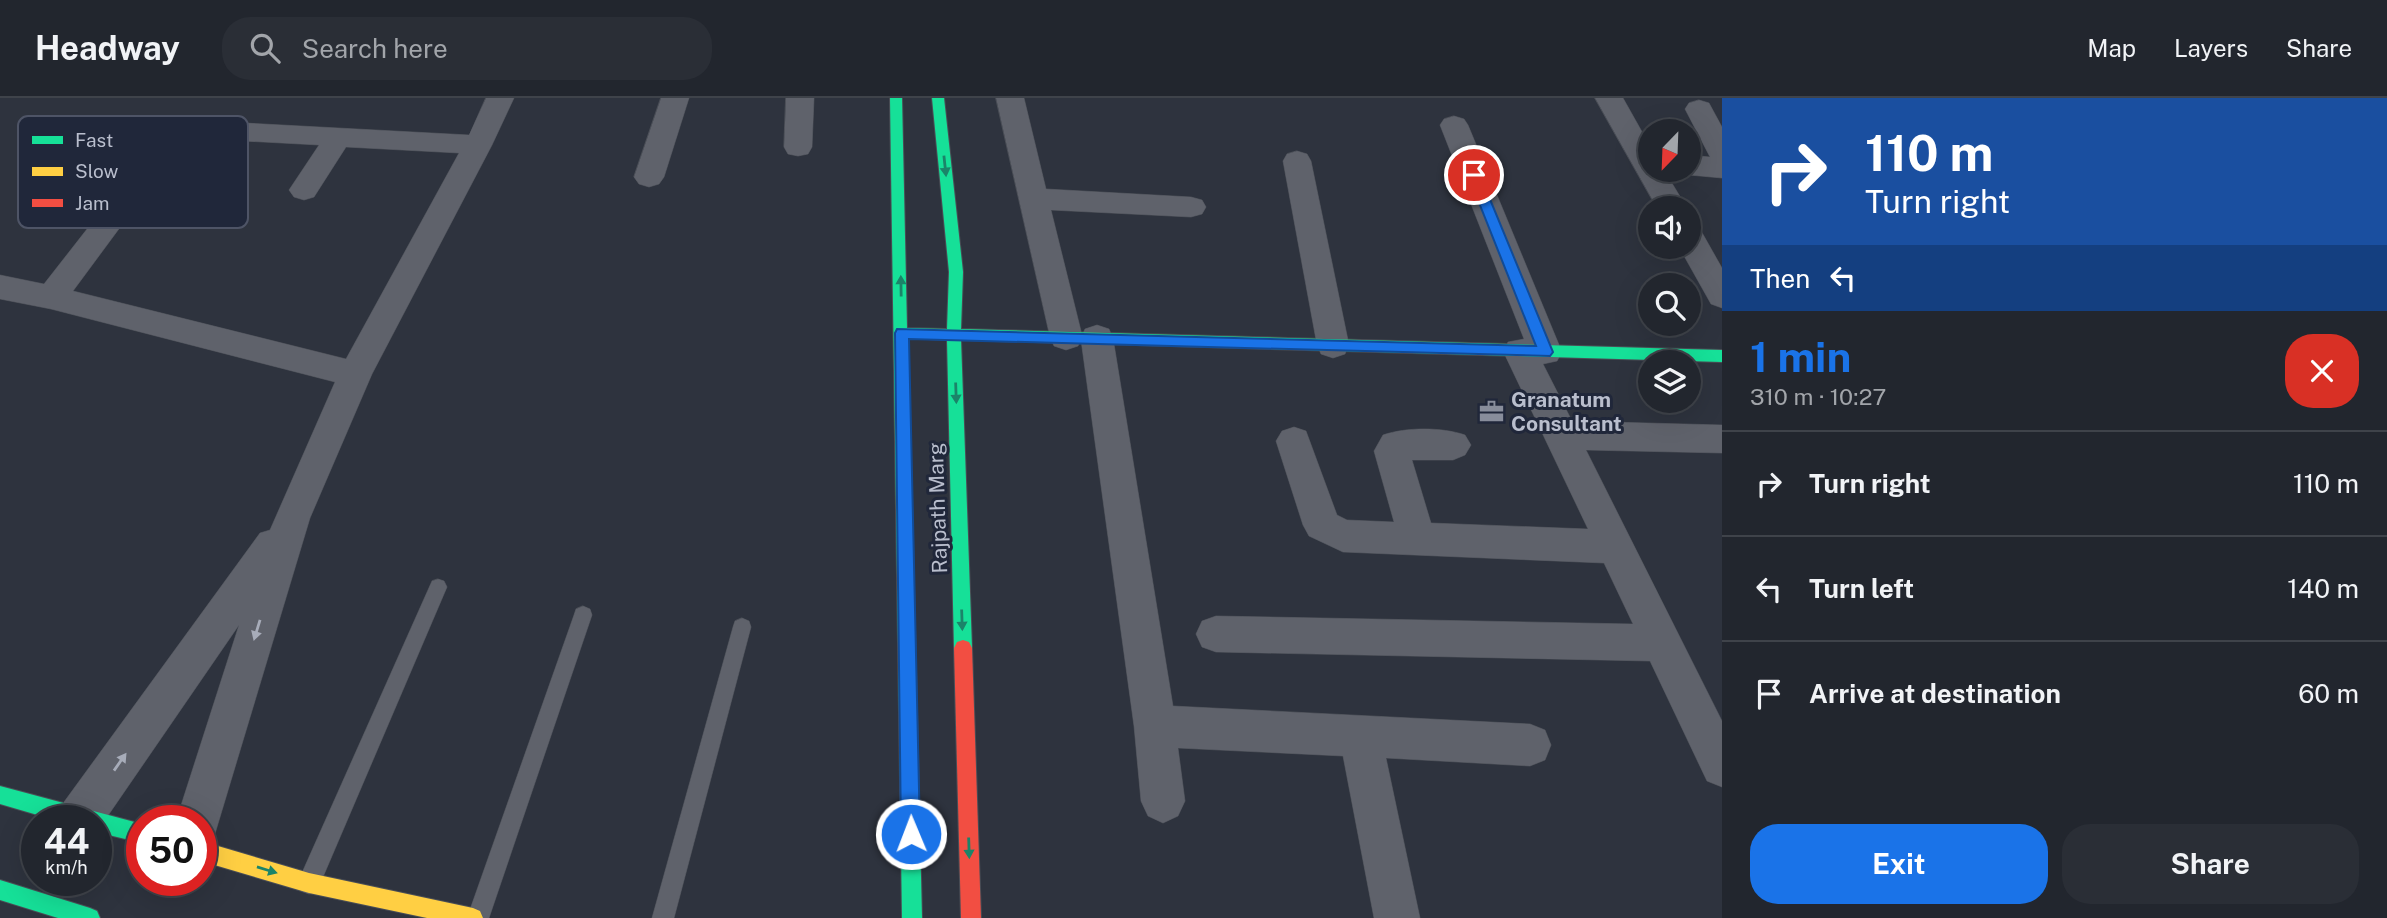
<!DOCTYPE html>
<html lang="en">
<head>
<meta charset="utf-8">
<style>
	:root { --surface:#22262e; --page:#2a2e36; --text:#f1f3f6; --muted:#a2a5aa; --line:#3f434a; --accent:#1a73e8 }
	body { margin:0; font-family:"Public Sans",sans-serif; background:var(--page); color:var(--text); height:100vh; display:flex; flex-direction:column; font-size:26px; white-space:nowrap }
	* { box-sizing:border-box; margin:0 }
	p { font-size:23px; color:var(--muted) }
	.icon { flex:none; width:38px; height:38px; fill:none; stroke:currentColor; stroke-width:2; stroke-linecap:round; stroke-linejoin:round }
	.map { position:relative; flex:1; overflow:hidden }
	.details { display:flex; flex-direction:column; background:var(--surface); width:665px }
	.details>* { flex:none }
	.hud { background:#1a4fa0; color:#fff; overflow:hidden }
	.needle { width:46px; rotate:203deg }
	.buttons { position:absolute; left:1638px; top:21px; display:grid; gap:14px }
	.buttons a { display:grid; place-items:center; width:63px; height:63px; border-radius:50%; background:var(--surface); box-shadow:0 7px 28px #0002,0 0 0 2px var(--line); font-size:35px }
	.speed { position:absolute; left:21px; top:707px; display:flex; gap:14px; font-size:35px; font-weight:700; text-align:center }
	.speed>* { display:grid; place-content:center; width:91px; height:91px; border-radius:50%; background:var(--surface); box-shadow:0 7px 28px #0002,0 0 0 2px var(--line); line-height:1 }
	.speed small { font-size:18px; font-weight:400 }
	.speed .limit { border:10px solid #d22; background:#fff; color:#111 }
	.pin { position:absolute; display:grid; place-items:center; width:60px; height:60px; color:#fff; margin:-30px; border:4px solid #fff; border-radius:50%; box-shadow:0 2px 7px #0007 }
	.me { position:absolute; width:77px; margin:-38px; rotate:359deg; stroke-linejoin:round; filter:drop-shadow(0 0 5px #0008) }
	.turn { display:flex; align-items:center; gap:24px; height:147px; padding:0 28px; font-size:32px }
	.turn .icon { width:91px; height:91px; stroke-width:2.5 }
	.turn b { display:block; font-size:49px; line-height:60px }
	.then { display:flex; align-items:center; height:66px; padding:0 28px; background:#0003; gap:14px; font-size:26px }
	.round { display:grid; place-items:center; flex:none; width:74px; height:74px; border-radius:28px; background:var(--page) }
	.overview { display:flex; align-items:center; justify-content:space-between; height:119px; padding:0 28px }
	h1 { font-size:42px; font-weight:700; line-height:52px; color:var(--accent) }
	.cta { display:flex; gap:14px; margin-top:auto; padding:14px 28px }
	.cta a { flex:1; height:80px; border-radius:28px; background:var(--accent); color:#fff; font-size:28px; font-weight:700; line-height:80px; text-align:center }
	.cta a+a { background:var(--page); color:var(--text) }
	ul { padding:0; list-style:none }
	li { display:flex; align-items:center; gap:21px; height:105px; padding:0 28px; border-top:2px solid var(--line) }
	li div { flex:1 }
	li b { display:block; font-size:26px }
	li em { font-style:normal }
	header { display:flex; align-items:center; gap:42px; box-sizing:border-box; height:98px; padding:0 35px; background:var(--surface); border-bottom:2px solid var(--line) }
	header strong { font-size:33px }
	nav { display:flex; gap:38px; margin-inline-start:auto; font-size:24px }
	.search { width:490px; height:63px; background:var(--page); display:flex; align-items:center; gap:18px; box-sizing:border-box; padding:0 24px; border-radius:28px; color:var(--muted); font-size:26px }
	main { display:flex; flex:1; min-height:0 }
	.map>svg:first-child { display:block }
</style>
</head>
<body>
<header>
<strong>Headway</strong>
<div class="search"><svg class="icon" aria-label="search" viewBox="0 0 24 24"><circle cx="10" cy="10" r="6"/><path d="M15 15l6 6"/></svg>Search here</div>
<nav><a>Map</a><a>Layers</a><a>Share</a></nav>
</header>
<main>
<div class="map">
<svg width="1722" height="820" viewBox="0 0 1722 820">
	<rect width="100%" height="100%" fill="#2e333e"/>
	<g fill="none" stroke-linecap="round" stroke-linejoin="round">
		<defs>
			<g id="lane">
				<path d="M438,481L444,483L447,489L317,793L309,796L301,793L298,785L301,777L432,483Z"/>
				<path d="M583,508L590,511L592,517L489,820H467L574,517L576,511Z"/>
				<path d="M742,520L749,523L751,529L674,820H652L733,529L735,523Z"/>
			</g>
			<g id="street">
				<path d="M486,0H514L492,47L372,276L310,420L214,739L201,744V723H176L239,527L96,735V723H59L64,704L260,435L270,432L335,284L51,211L0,201V177L44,186L116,94L126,91L136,94L141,101L73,193L346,261L459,55L346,49L314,99L304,102L294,99L289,92L319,47L132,37L122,34L118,28L122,22L132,19L469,37Z"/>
				<path d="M661,0H689L664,79L659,86L649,89L639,86L634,79Z"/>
				<path d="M786,0H814L812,49L808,56L798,58L788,56L784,49Z"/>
				<path d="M996,0H1024L1046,91L1191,99L1202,102L1206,109L1202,116L1191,119L1051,112L1082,237L1085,231L1097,227L1109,231L1113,240L1173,608L1530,626L1545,632L1551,647L1545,662L1530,668L1386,660L1420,820H1374L1343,658L1178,650L1185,703L1178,718L1163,725L1148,718L1141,703L1134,628L1081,242L1078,248L1066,252L1054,248L1050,239Z"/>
				<path d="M1595,0H1623L1650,48V72H1664L1687,110H1657Z"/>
				<path d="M1699,2L1709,5L1722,29V80L1689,77L1678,72H1689V57L1710,59L1685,11L1689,5Z"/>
				<path d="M1454,18L1464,21L1468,27L1562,254L1557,263L1543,266L1572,323L1722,327V355L1586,352L1722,623V689L1707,683L1650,563L1216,554L1202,549L1196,536L1202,523L1216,518L1633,526L1604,465L1343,454L1309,438L1303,427L1276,343L1282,333L1294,329L1306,333L1337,417L1347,422L1394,424L1374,353L1383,337C1406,329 1442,329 1465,337L1471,347L1465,357L1453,362H1412L1431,425L1588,431L1503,253L1508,244L1524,241L1440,27L1444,21Z"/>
				<path d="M1297,53L1307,56L1311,63L1349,247L1345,256L1333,260L1321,256L1317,247L1283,63L1287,56Z"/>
				<path d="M1689,128L1700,131L1722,170V210L1711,206L1679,149H1689Z"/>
			</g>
			<g id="fast">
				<path d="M890,0H902L907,230L947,231L949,174L932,0H944L963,174L961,231L1722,252V264L961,242L972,550L969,556L963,558L957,556L954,550L947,242L908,240L922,820H902Z"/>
				<path d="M0,688L142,726V745L96,734V723H58L0,706Z"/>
				<path d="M0,782L90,810L97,813L100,820H58L0,802Z"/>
			</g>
			<path id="slow" d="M201,743L309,775L473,810L480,813L483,820H427L309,795L201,763Z"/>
			<path id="jam" d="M963,542L969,544L972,550L981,820H961L954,550L957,544Z"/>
		</defs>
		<use href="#lane" stroke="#4a4e56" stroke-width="1"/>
		<use href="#street" stroke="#4a4e56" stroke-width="1"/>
		<use href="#fast" stroke="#4a4e56" stroke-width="2"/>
		<use href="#slow" stroke="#4a4e56" stroke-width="2"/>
		<use href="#jam" stroke="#4a4e56" stroke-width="2"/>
		<use href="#lane" fill="#5f626b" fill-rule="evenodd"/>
		<use href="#street" fill="#5f626b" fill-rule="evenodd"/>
		<use href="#fast" fill="#16e098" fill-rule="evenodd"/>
		<use href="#slow" fill="#ffcf43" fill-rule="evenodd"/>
		<use href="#jam" fill="#f24e42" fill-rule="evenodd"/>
	</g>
	<defs><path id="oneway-solid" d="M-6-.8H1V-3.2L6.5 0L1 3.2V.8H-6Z" transform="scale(1.75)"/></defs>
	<g fill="#1b8469">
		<use href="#oneway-solid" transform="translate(945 68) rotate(84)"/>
		<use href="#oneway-solid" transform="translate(901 188) rotate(-91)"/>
		<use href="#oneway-solid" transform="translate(956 295) rotate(88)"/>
		<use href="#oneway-solid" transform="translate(962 522) rotate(88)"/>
		<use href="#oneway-solid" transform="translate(969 750) rotate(88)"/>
		<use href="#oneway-solid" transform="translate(267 772) rotate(17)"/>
	</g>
	<g fill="#a7acb9">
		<use href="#oneway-solid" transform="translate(257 532) rotate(107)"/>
		<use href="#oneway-solid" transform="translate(120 664) rotate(-55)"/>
	</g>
	<path fill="#1a73e8" stroke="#114b97" stroke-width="2" d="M1474,73L1480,77L1553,254L1550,258L909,241L920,736L917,743L911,746L904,743L901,736L895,235L897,231L1536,248L1468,77Z"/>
	<defs>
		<symbol id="office-bare" viewBox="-9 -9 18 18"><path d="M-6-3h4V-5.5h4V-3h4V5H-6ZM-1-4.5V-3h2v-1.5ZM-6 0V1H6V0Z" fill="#888d9b" stroke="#20273a" stroke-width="2.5" paint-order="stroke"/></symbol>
	</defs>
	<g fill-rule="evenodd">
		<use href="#office-bare" x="1474" y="296" width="35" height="35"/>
	</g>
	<g text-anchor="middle" stroke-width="6" stroke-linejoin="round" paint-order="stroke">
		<g font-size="21" font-weight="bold" fill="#b9becd" stroke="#20273a" text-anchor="start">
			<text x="1511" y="309">Granatum<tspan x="1511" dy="24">Consultant</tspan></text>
		</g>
		<g font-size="21" fill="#b9becd" stroke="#20273a">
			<text transform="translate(938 410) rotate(-92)" y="7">Rajpath Marg</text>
		</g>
	</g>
	<rect x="18" y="18" width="230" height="112" rx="10" fill="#20273a" stroke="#4e5466" stroke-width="2"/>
	<rect x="32" y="38" width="31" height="8" fill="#16e098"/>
	<rect x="32" y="69" width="31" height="9" fill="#ffcf43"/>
	<rect x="32" y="101" width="31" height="8" fill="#f24e42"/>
	<g font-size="19" fill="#b9becd">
		<text x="75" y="49">Fast</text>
		<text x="75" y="80">Slow</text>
		<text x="75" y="112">Jam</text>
	</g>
</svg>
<div class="buttons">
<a><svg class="needle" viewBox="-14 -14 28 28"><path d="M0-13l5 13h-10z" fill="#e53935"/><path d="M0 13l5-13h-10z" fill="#a2a5aa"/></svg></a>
<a><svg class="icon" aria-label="sound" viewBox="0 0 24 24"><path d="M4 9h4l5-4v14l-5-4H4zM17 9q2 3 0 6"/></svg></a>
<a><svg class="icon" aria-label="search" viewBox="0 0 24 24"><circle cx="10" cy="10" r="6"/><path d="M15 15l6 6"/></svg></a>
<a><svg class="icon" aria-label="layers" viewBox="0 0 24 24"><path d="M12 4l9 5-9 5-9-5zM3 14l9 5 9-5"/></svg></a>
</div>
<div class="speed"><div>44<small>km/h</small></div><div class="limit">50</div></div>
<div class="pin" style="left:1474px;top:77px;background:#d93025"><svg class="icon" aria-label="arrive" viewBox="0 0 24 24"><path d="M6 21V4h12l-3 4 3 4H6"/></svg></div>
<svg class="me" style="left:911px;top:736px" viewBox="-20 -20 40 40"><circle r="17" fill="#1a73e8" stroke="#fff" stroke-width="3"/><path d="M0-11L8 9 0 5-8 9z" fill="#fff"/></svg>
</div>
<section class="details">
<div class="hud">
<div class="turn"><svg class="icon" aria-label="right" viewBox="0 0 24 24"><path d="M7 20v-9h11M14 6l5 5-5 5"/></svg><div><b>110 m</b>Turn right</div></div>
<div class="then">Then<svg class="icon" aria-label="left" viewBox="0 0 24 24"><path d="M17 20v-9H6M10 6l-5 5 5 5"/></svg></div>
</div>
<div class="overview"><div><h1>1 min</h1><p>310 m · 10:27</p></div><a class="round" style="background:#d93025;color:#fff"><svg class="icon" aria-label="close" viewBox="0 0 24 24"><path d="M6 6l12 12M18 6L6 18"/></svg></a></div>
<ul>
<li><svg class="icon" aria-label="right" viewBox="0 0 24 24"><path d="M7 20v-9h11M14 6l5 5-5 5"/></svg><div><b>Turn right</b></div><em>110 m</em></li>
<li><svg class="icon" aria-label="left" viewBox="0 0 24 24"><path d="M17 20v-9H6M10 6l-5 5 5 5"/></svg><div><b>Turn left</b></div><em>140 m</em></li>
<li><svg class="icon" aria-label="arrive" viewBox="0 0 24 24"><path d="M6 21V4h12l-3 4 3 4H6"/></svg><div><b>Arrive at destination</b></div><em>60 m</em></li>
</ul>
<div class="cta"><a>Exit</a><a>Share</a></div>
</section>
</main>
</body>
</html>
